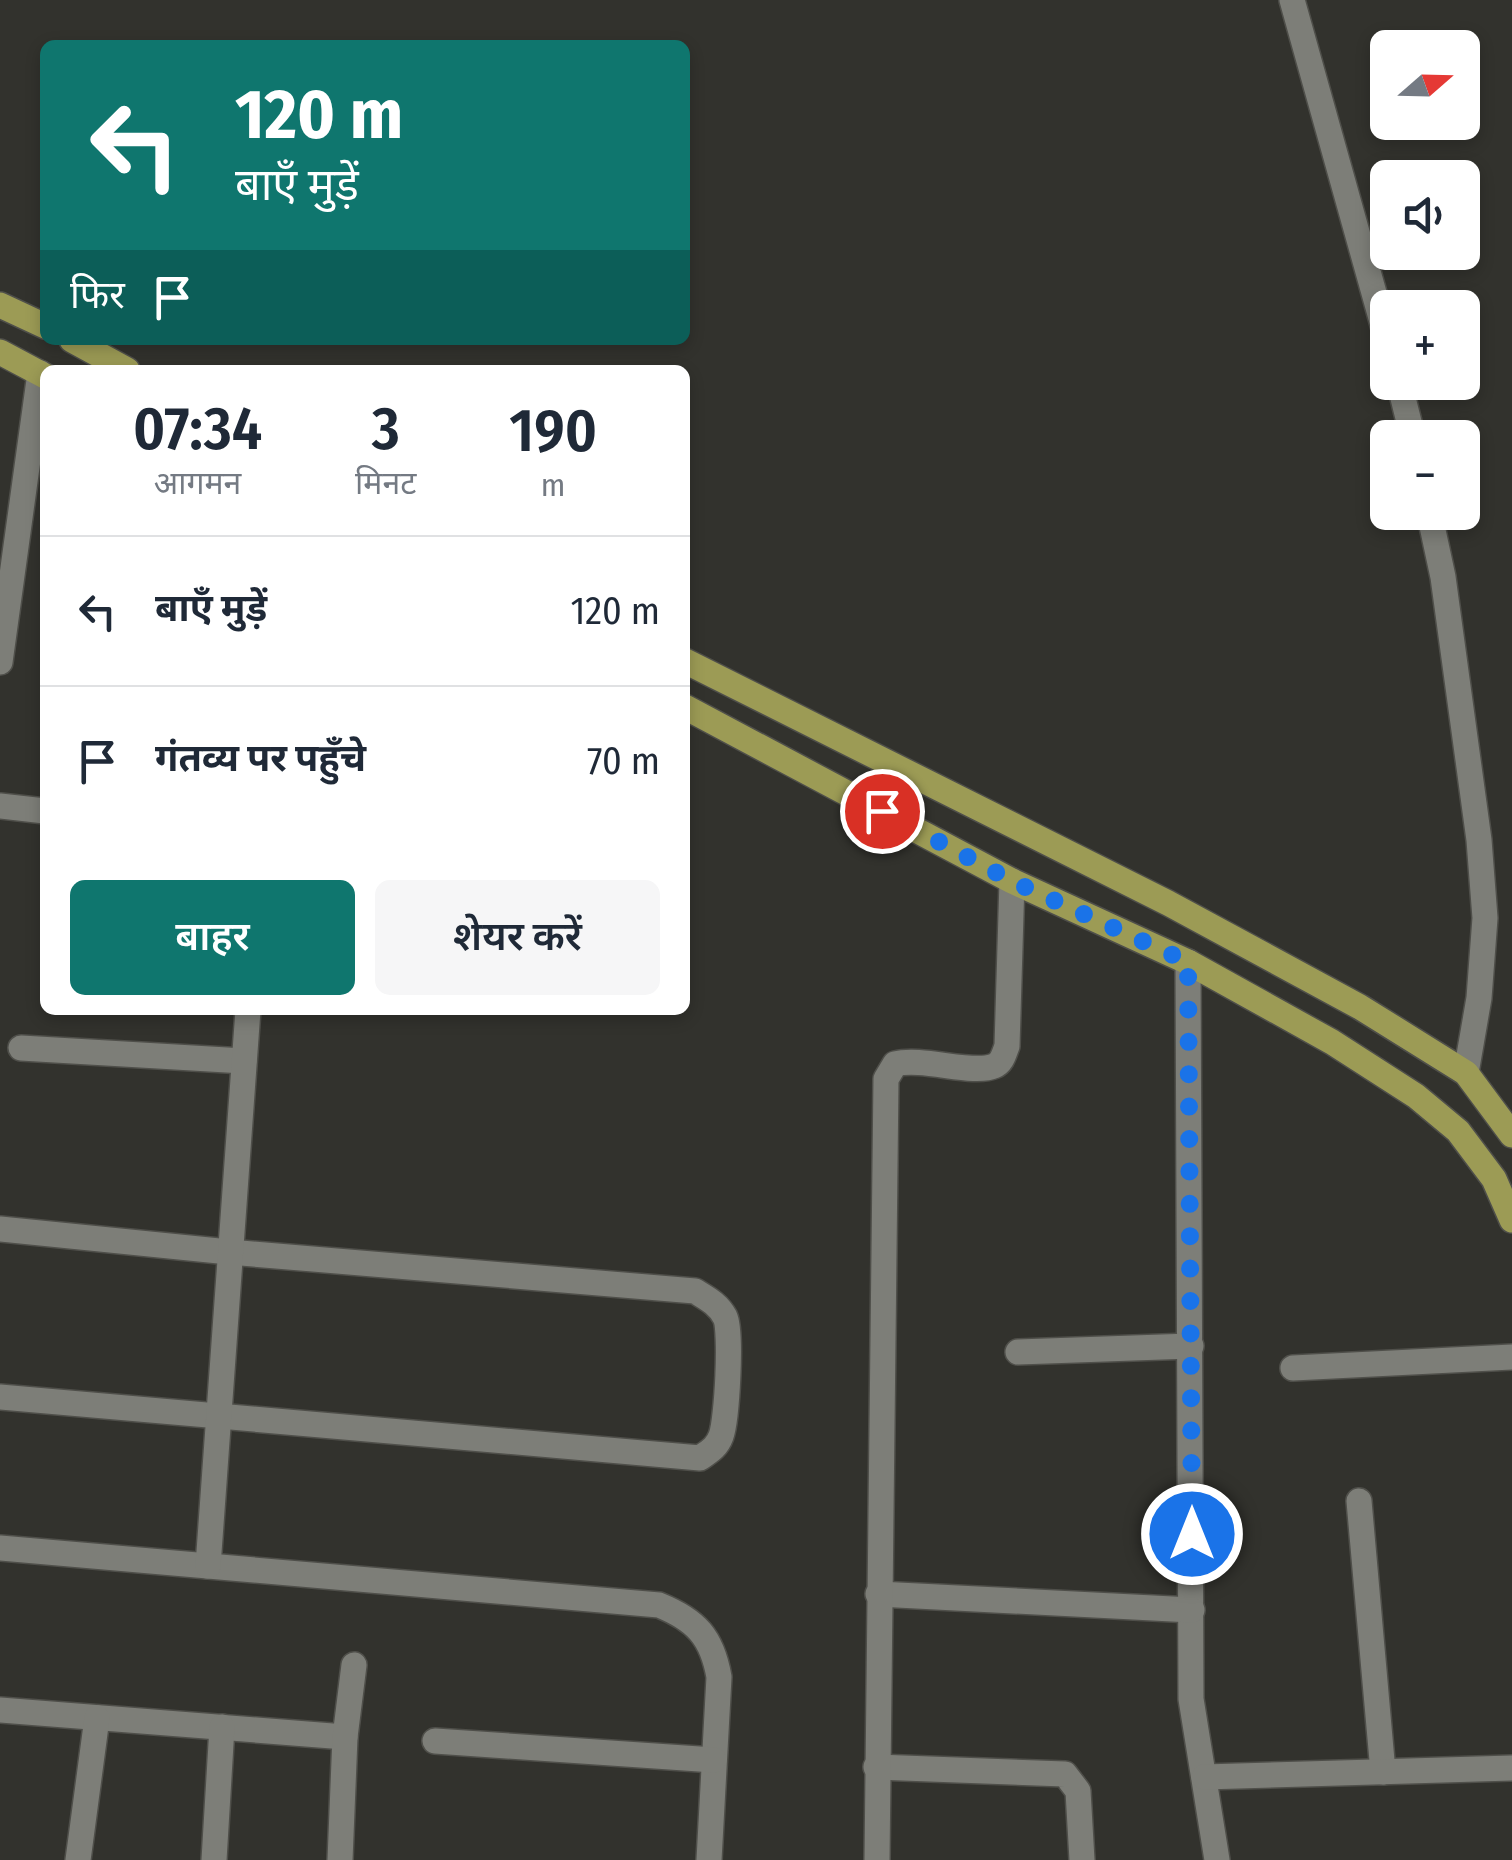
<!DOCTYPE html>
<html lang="hi">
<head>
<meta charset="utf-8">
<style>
	:root { --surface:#fff; --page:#f6f6f7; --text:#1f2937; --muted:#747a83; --line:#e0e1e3; --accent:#0f766e }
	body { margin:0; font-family:"Fira Sans Condensed","Noto Sans Devanagari",sans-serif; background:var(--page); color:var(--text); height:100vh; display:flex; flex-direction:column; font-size:38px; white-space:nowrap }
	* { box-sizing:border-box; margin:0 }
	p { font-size:32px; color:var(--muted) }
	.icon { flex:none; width:55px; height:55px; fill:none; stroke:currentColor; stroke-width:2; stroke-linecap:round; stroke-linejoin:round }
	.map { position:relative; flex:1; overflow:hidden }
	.side { position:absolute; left:40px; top:365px; width:650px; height:650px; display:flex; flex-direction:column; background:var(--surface); border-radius:15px; box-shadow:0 5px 15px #0003 }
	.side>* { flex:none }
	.banner { position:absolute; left:40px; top:40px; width:650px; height:305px; border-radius:15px; box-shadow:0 5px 15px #0003; background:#0f766e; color:#fff; overflow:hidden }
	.needle { width:65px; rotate:70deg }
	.controls { position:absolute; left:1370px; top:30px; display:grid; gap:20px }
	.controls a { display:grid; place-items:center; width:110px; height:110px; border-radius:15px; background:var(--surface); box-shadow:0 5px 15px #0003; font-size:50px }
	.pin { position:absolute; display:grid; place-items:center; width:85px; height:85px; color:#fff; margin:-42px; border:5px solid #fff; border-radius:50%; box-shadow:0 2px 10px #0007 }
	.me { position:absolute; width:110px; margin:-55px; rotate:0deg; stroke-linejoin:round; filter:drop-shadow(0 0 8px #0008) }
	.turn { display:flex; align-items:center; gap:35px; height:210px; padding:0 30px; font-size:45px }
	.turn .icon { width:130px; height:130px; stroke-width:2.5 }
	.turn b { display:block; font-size:70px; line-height:85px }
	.then { display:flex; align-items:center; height:95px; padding:0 30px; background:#0003; gap:20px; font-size:38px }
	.eta { display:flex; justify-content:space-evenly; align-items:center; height:170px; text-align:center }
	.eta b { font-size:60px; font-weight:600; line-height:70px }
	.primary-button { display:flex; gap:20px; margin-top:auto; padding:20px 30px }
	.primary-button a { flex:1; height:115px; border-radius:15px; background:var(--accent); color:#fff; font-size:40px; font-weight:600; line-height:115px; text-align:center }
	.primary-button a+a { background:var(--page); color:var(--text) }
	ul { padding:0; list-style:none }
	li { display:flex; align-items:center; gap:30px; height:150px; padding:0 30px; border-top:2px solid var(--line) }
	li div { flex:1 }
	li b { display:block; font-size:38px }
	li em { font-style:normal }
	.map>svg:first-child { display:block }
</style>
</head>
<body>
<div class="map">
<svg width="1512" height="1860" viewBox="0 0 1512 1860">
	<rect width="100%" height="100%" fill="#32322d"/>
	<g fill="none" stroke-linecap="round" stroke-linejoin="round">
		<defs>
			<g id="street">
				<path d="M1292,0L1388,343"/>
				<path d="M1399,382L1413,438"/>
				<path d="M1429,512L1443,577L1479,840L1485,918L1479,998L1466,1073"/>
				<path d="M0,662L40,373"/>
				<path d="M0,806L45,811"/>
				<path d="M1188,962L1191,1699L1217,1860"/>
				<path d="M21,1048L244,1061"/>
				<path d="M0,1229L229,1252L695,1291C708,1299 718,1304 725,1317C732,1331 727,1420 721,1436C717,1447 710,1451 700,1458L0,1397"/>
				<path d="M1018,1352L1191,1346"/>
				<path d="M1293,1368L1512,1357"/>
				<path d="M1359,1501L1383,1772"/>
				<path d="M0,1548L659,1605C696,1620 712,1637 719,1677L709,1860"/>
				<path d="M208,1566L248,1010"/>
				<path d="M878,1594L1192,1610"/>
				<path d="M0,1710L345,1737"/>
				<path d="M435,1741L714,1760"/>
				<path d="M876,1767L1065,1774L1078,1791L1082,1860"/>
				<path d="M1204,1777L1512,1768"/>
				<path d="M78,1860L97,1718"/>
				<path d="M214,1860L222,1727"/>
				<path d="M340,1860L345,1737L354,1665"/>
				<path d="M877,1860L886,1079L895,1064C923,1057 973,1075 994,1066C1002,1063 1004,1054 1007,1046L1012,881"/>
			</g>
			<g id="primary">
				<path d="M0,305L45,326"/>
				<path d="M72,340L127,370"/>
				<path d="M0,352L45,376"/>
				<path d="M685,661L1168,903L1360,1007L1466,1073L1512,1135"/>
				<path d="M685,707L1012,881L1188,962L1332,1042L1416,1096L1458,1131L1494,1179L1512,1220"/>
			</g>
		</defs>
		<use href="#street" stroke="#4f4f4a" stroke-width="28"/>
		<use href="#primary" stroke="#4f4f4a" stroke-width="28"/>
		<use href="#street" stroke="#7d7e78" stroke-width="25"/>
		<use href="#primary" stroke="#9c9b55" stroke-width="25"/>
	</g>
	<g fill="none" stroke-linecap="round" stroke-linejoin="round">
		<path stroke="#1a73e8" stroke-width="18" stroke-dasharray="0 32.4" d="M882,811L1012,881L1188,962L1192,1534"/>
	</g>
</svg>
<div class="controls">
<a><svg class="needle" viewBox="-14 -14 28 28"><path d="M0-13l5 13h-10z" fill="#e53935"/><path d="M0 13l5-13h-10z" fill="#747a83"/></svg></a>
<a><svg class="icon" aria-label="sound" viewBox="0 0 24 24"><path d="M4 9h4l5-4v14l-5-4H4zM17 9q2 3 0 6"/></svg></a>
<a>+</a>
<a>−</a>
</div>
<div class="pin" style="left:882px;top:811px;background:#d93025"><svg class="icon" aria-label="arrive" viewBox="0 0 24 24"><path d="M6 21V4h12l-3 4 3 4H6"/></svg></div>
<svg class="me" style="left:1192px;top:1534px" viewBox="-20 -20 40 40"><circle r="17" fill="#1a73e8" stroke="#fff" stroke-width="3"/><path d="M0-11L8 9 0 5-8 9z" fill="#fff"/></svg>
<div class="banner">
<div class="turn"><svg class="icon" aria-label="left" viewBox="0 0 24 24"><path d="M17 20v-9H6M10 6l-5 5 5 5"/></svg><div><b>120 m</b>बाएँ मुड़ें</div></div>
<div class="then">फिर<svg class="icon" aria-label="arrive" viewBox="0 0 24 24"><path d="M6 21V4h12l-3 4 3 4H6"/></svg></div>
</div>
<section class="side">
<div class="eta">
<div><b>07:34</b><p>आगमन</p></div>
<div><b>3</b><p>मिनट</p></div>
<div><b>190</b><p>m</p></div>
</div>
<ul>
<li><svg class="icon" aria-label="left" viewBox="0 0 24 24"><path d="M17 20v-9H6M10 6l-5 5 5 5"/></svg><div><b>बाएँ मुड़ें</b></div><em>120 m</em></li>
<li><svg class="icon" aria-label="arrive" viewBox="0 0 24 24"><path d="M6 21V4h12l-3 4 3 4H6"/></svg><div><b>गंतव्य पर पहुँचे</b></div><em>70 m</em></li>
</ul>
<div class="primary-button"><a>बाहर</a><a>शेयर करें</a></div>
</section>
</div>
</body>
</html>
